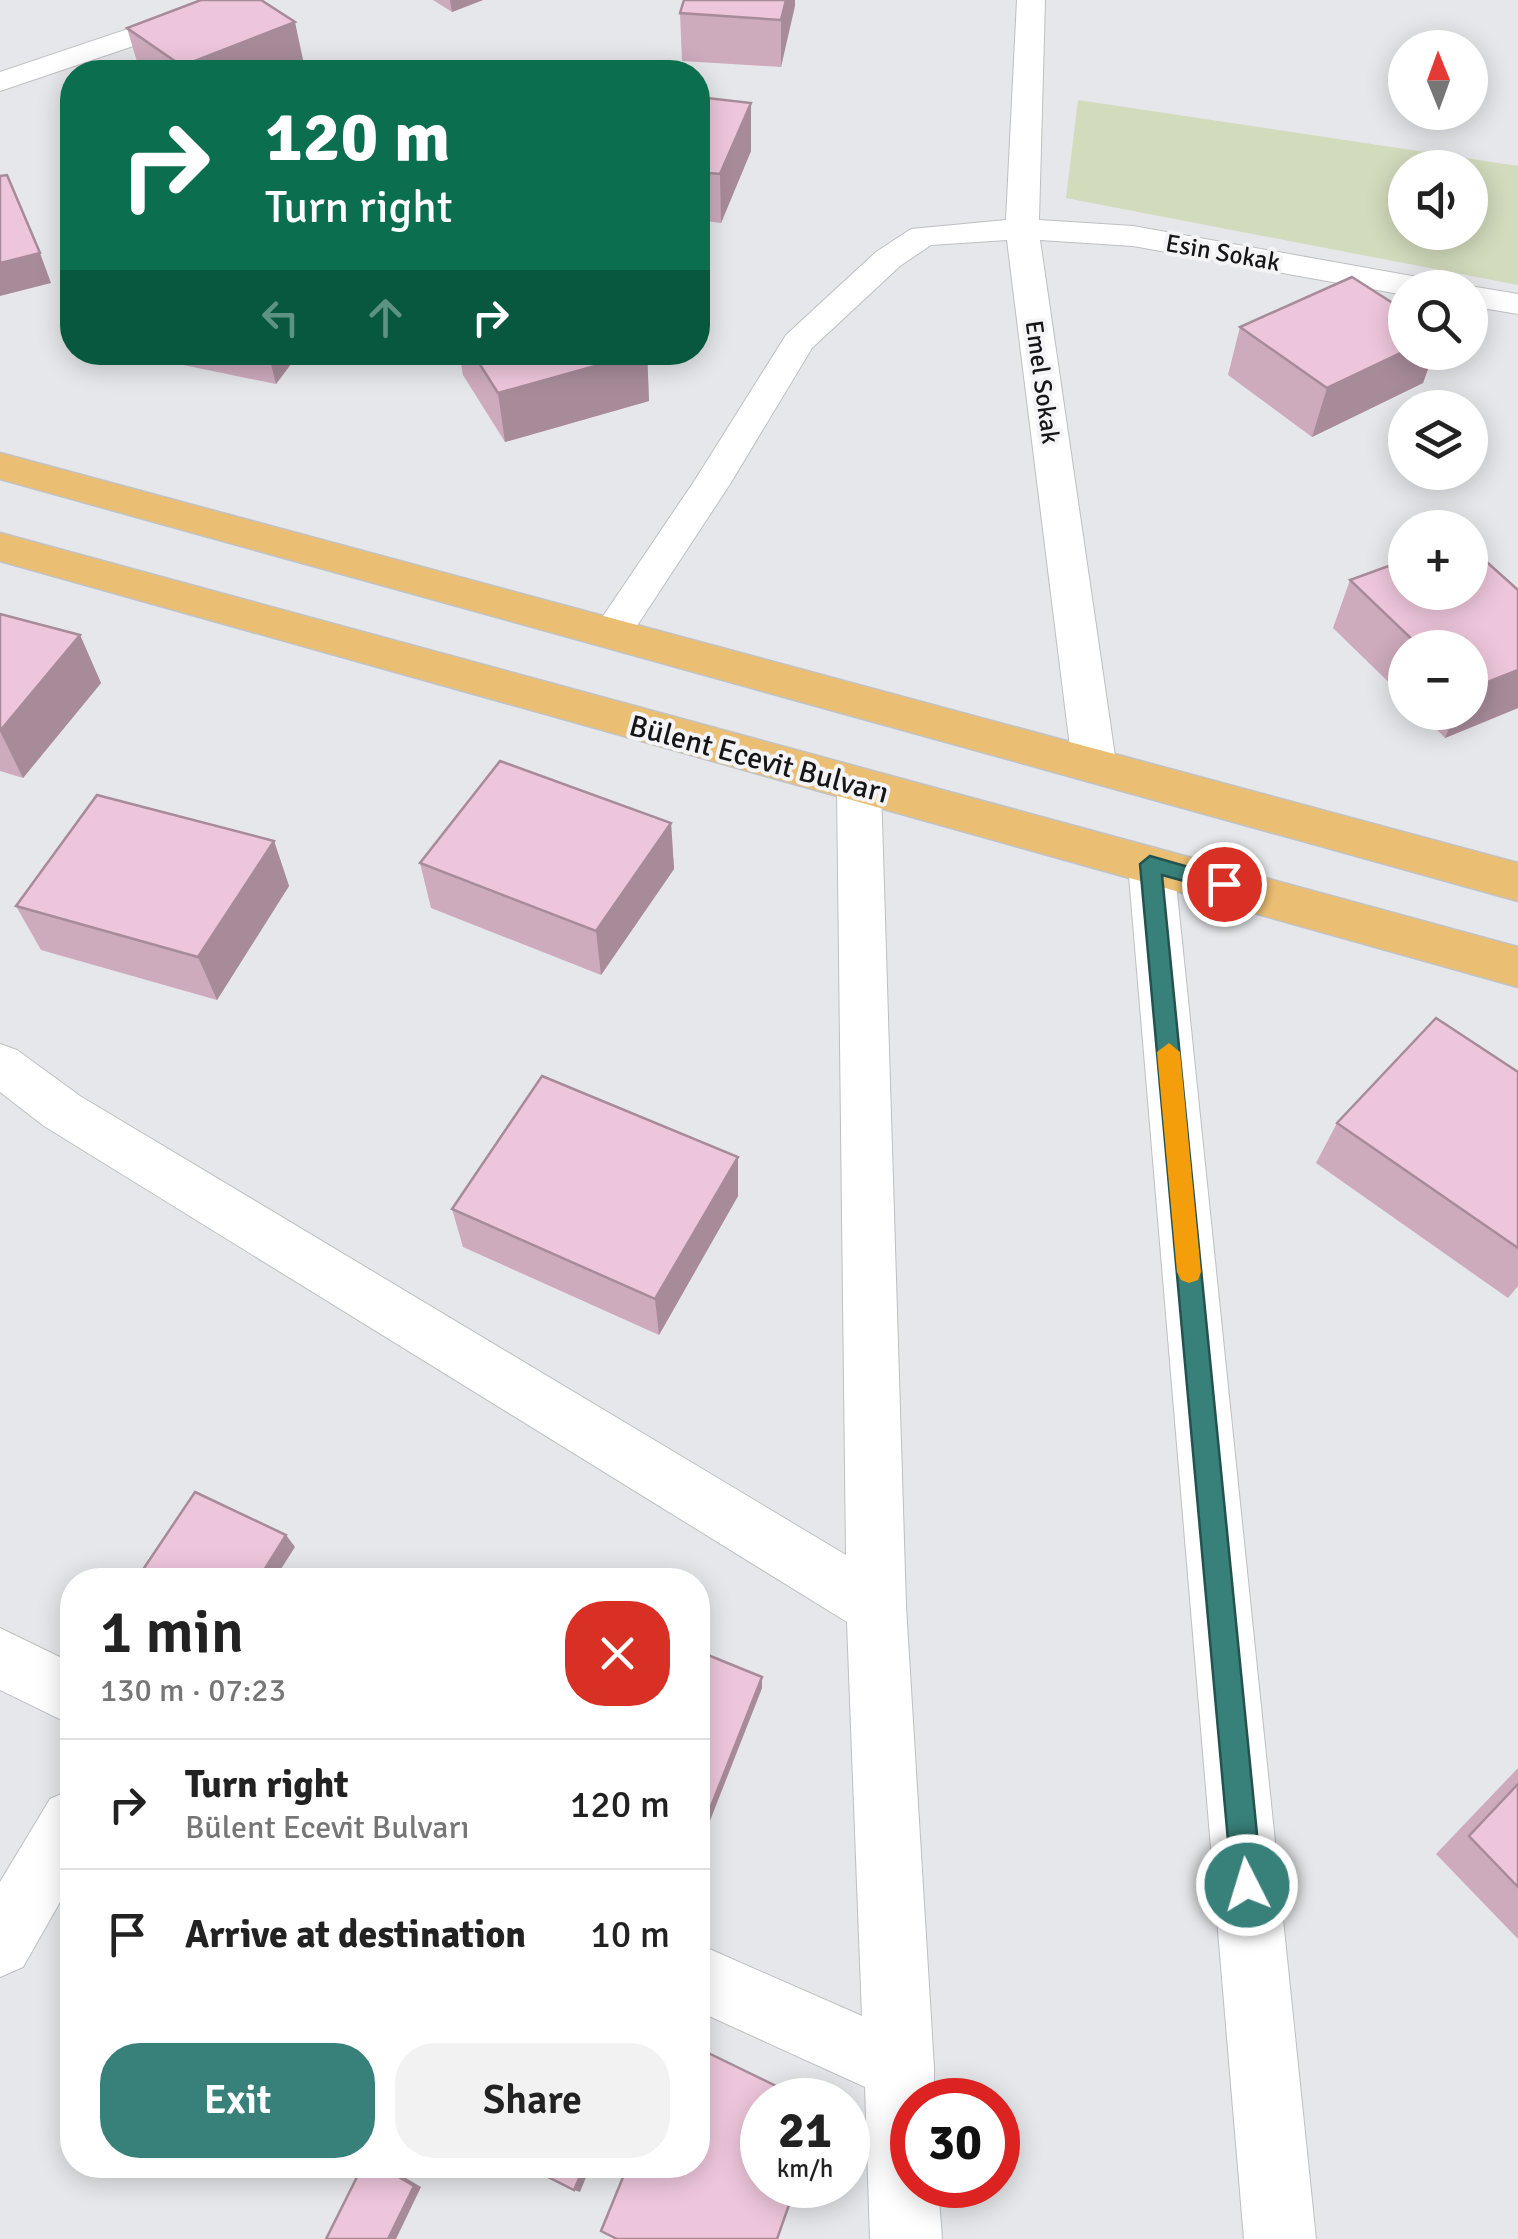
<!DOCTYPE html>
<html lang="en">
<head>
<meta charset="utf-8">
<style>
	:root { --surface:#fff; --page:#f2f2f2; --text:#222; --muted:#767676; --line:#e0e0e0; --accent:#38807a }
	body { margin:0; font-family:Signika,sans-serif; background:var(--page); color:var(--text); height:100vh; display:flex; flex-direction:column; font-size:38px; white-space:nowrap }
	* { box-sizing:border-box; margin:0 }
	p { font-size:32px; color:var(--muted) }
	.icon { flex:none; width:55px; height:55px; fill:none; stroke:currentColor; stroke-width:2; stroke-linecap:round; stroke-linejoin:round }
	.map { position:relative; flex:1; overflow:hidden }
	.sheet { position:absolute; left:60px; top:1568px; width:650px; height:610px; display:flex; flex-direction:column; background:var(--surface); border-radius:40px; box-shadow:0 5px 25px #0003 }
	.sheet>* { flex:none }
	.top-card { position:absolute; left:60px; top:60px; width:650px; height:305px; border-radius:40px; box-shadow:0 5px 25px #0003; background:#0b6e4f; color:#fff; overflow:hidden }
	.needle { width:65px; rotate:359deg }
	.fabs { position:absolute; left:1388px; top:30px; display:grid; gap:20px }
	.fabs a { display:grid; place-items:center; width:100px; height:100px; border-radius:50%; background:var(--surface); box-shadow:0 5px 25px #0003; font-size:50px }
	.speed { position:absolute; left:740px; top:2078px; display:flex; gap:20px; font-size:50px; font-weight:700; text-align:center }
	.speed>* { display:grid; place-content:center; width:130px; height:130px; border-radius:50%; background:var(--surface); box-shadow:0 5px 25px #0003; line-height:1 }
	.speed small { font-size:25px; font-weight:400 }
	.speed .limit { border:15px solid #d22; background:#fff; color:#111 }
	.pin { position:absolute; display:grid; place-items:center; width:85px; height:85px; color:#fff; margin:-42px; border:5px solid #fff; border-radius:50%; box-shadow:0 2px 10px #0007 }
	.me { position:absolute; width:110px; margin:-55px; rotate:355deg; stroke-linejoin:round; filter:drop-shadow(0 0 8px #0008) }
	.turn { display:flex; align-items:center; gap:35px; height:210px; padding:0 40px; font-size:45px }
	.turn .icon { width:130px; height:130px; stroke-width:2.5 }
	.turn b { display:block; font-size:70px; line-height:85px }
	.lanes { display:flex; align-items:center; height:95px; padding:0 40px; background:#0003; justify-content:center; gap:50px; direction:ltr }
	.lanes .off { opacity:.35 }
	.round { display:grid; place-items:center; flex:none; width:105px; height:105px; border-radius:40px; background:var(--page) }
	.summary { display:flex; align-items:center; justify-content:space-between; height:170px; padding:0 40px }
	h1 { font-size:60px; font-weight:600; line-height:75px }
	.action { display:flex; gap:20px; margin-top:auto; padding:20px 40px }
	.action a { flex:1; height:115px; border-radius:40px; background:var(--accent); color:#fff; font-size:40px; font-weight:600; line-height:115px; text-align:center }
	.action a+a { background:var(--page); color:var(--text) }
	ul { padding:0; list-style:none }
	li { display:flex; align-items:center; gap:30px; height:130px; padding:0 40px; border-top:2px solid var(--line) }
	li div { flex:1 }
	li b { display:block; font-size:38px }
	li em { font-style:normal }
	.map>svg:first-child { display:block }
</style>
</head>
<body>
<div class="map">
<svg width="1518" height="2239" viewBox="0 0 1518 2239">
	<rect width="100%" height="100%" fill="#e6e7ea"/>
	<path fill="#d2dbbc" fill-rule="evenodd" d="M1078,100L1518,166V285L1066,198ZM1405,168H1470V232H1405Z"/>
	<g fill="none" stroke-linecap="round" stroke-linejoin="round">
		<defs>
			<g id="minor">
				<path d="M214,0H256L252,6L0,91V72Z"/>
				<path d="M1017,0H1045L1039,220L1133,226L1423,278L1435,281L1440,288H1405V295L1133,246L1040,240L1116,763L1109,774L1094,779L1079,774L1072,763L1007,240L931,245L900,266L812,348L730,484L625,644L611,648L597,644L591,634L695,480L786,335L876,252L911,229L1006,220Z"/>
				<path d="M1470,286L1518,294V314L1470,306V288H1463Z"/>
				<path d="M859,772L874,777L881,788L906,1606L934,2068V2100H912V2185H938L942,2239H870L865,2087L698,2011V1944L862,2016L847,1622L44,1126L0,1092V1044L17,1050L80,1096L846,1555L837,788L844,777Z"/>
				<path d="M1151,847L1167,852L1174,864L1316,2239H1244L1128,864L1135,852Z"/>
				<path d="M0,1628L72,1663V1725L0,1690Z"/>
				<path d="M72,1789V1881L23,1967L0,1977V1882L50,1799Z"/>
			</g>
			<g id="primary">
				<path d="M0,453L1518,863V901L0,479Z"/>
				<path d="M0,533L1518,947V987L0,561Z"/>
			</g>
		</defs>
		<use href="#minor" stroke="#bebfc2" stroke-width="2"/>
		<use href="#primary" stroke="#c2c2c3" stroke-width="3"/>
		<use href="#minor" fill="#fff" fill-rule="evenodd"/>
		<use href="#primary" fill="#ebbf73" fill-rule="evenodd"/>
	</g>
	<g fill="#cdaabc">
		<path d="M433,0H483L452,12Z"/>
		<path d="M684,0H795L781,67L682,61L680,13Z"/>
		<path d="M127,28L305,69L297,72H140Z"/>
		<path d="M698,97L751,151L721,223L698,220Z"/>
		<path d="M1240,327L1405,352H1434L1423,383L1312,437L1228,375Z"/>
		<path d="M139,352H300L276,384L140,356Z"/>
		<path d="M459,352H647L649,401L505,442L463,375Z"/>
		<path d="M1470,547L1518,590V708L1445,738L1420,712H1470V648H1405V698L1333,628L1350,580L1405,560V592H1470Z"/>
		<path d="M0,614L80,635L101,683L23,778L0,771Z"/>
		<path d="M671,823L674,869L601,975L431,908L420,863Z"/>
		<path d="M274,841L289,886L217,1000L41,950L16,906Z"/>
		<path d="M1518,1072V1286L1508,1298L1316,1163L1337,1123Z"/>
		<path d="M738,1196L659,1335L463,1247L452,1209Z"/>
		<path d="M698,1651L762,1677V1688L709,1823L698,1818Z"/>
		<path d="M1518,1768V1939L1436,1854Z"/>
	</g>
	<g fill="#a78b99">
		<path d="M450,0H483L452,12Z"/>
		<path d="M786,0H795V6L781,67V20Z"/>
		<path d="M295,22L305,69L297,72H184L182,66Z"/>
		<path d="M751,103V151L721,223L720,174Z"/>
		<path d="M40,253L51,283L0,296V263Z"/>
		<path d="M1405,351L1434,352L1423,383L1312,437L1327,388Z"/>
		<path d="M268,352H300L276,384Z"/>
		<path d="M647,352L649,401L505,442L498,393Z"/>
		<path d="M80,635L101,683L23,778L0,731Z"/>
		<path d="M1518,670V708L1445,738L1456,712H1470V689Z"/>
		<path d="M671,823L674,869L601,975L596,931Z"/>
		<path d="M274,841L289,886L217,1000L198,957Z"/>
		<path d="M738,1157V1196L659,1335L655,1299Z"/>
		<path d="M286,1535L295,1547L274,1580H258Z"/>
		<path d="M762,1677V1688L709,1823L708,1814Z"/>
		<path d="M378,2165H384L421,2187L396,2239H388Z"/>
		<path d="M585,2165H591L580,2192L574,2190Z"/>
	</g>
	<g fill="#eec6db" stroke="#a78b99" stroke-width="2.5">
		<path d="M201,0H261L295,22L182,66L127,28Z"/>
		<path d="M684,0H786L781,20L680,13Z"/>
		<path d="M698,97L751,103L720,174L698,172Z"/>
		<path d="M7,175L40,253L0,263V176Z"/>
		<path d="M1352,277L1405,311V351L1327,388L1240,327Z"/>
		<path d="M472,352H645L498,393Z"/>
		<path d="M1470,547L1518,590V670L1470,689V648H1421L1350,580L1405,560V592H1470Z"/>
		<path d="M0,614L80,635L0,731Z"/>
		<path d="M500,761L671,823L596,931L420,863Z"/>
		<path d="M97,795L274,841L198,957L16,906Z"/>
		<path d="M1436,1018L1518,1072V1248L1337,1123Z"/>
		<path d="M542,1076L738,1157L655,1299L452,1209Z"/>
		<path d="M195,1492L286,1535L258,1580H136Z"/>
		<path d="M698,1651L762,1677L708,1814L698,1810Z"/>
		<path d="M1518,1784V1887L1469,1836Z"/>
		<path d="M698,2048L805,2100H762V2185H796L777,2239H617L601,2231L628,2165H698Z"/>
		<path d="M363,2165H378L414,2186L388,2239H326Z"/>
		<path d="M524,2165H585L574,2190Z"/>
	</g>
	<path fill="#38807a" stroke="#24534f" stroke-width="2.5" d="M1150,856L1231,879L1234,884L1224,892L1162,875L1262,1885L1257,1896L1247,1900L1237,1896L1232,1885L1140,864Z"/>
	<path fill="#f59e0b" d="M1169,1043L1180,1052L1201,1272L1198,1280L1189,1283L1181,1280L1177,1272L1157,1052Z"/>
	<g text-anchor="middle" stroke-width="8" stroke-linejoin="round" paint-order="stroke">
		<g font-size="25" fill="#161617" stroke="#f4f4f7">
			<text transform="translate(1223 252) rotate(10)" y="9">Esin Sokak</text>
			<text transform="translate(1043 382) rotate(82)" y="9">Emel Sokak</text>
		</g>
		<g font-size="30" fill="#161617" stroke="#f4f4f7">
			<text transform="translate(759 759) rotate(15)" y="10">Bülent Ecevit Bulvarı</text>
		</g>
	</g>
</svg>
<div class="fabs">
<a><svg class="needle" viewBox="-14 -14 28 28"><path d="M0-13l5 13h-10z" fill="#e53935"/><path d="M0 13l5-13h-10z" fill="#767676"/></svg></a>
<a><svg class="icon" aria-label="sound" viewBox="0 0 24 24"><path d="M4 9h4l5-4v14l-5-4H4zM17 9q2 3 0 6"/></svg></a>
<a><svg class="icon" aria-label="search" viewBox="0 0 24 24"><circle cx="10" cy="10" r="6"/><path d="M15 15l6 6"/></svg></a>
<a><svg class="icon" aria-label="layers" viewBox="0 0 24 24"><path d="M12 4l9 5-9 5-9-5zM3 14l9 5 9-5"/></svg></a>
<a>+</a>
<a>−</a>
</div>
<div class="speed"><div>21<small>km/h</small></div><div class="limit">30</div></div>
<div class="pin" style="left:1224px;top:884px;background:#d93025"><svg class="icon" aria-label="arrive" viewBox="0 0 24 24"><path d="M6 21V4h12l-3 4 3 4H6"/></svg></div>
<svg class="me" style="left:1247px;top:1885px" viewBox="-20 -20 40 40"><circle r="17" fill="#38807a" stroke="#fff" stroke-width="3"/><path d="M0-11L8 9 0 5-8 9z" fill="#fff"/></svg>
<div class="top-card">
<div class="turn"><svg class="icon" aria-label="right" viewBox="0 0 24 24"><path d="M7 20v-9h11M14 6l5 5-5 5"/></svg><div><b>120 m</b>Turn right</div></div>
<div class="lanes"><svg class="icon off" aria-label="left" viewBox="0 0 24 24"><path d="M17 20v-9H6M10 6l-5 5 5 5"/></svg><svg class="icon off" aria-label="ahead" viewBox="0 0 24 24"><path d="M12 20V5M6 11l6-6 6 6"/></svg><svg class="icon" aria-label="right" viewBox="0 0 24 24"><path d="M7 20v-9h11M14 6l5 5-5 5"/></svg></div>
</div>
<section class="sheet">
<div class="summary"><div><h1>1 min</h1><p>130 m · 07:23</p></div><a class="round" style="background:#d93025;color:#fff"><svg class="icon" aria-label="close" viewBox="0 0 24 24"><path d="M6 6l12 12M18 6L6 18"/></svg></a></div>
<ul>
<li><svg class="icon" aria-label="right" viewBox="0 0 24 24"><path d="M7 20v-9h11M14 6l5 5-5 5"/></svg><div><b>Turn right</b><p>Bülent Ecevit Bulvarı</p></div><em>120 m</em></li>
<li><svg class="icon" aria-label="arrive" viewBox="0 0 24 24"><path d="M6 21V4h12l-3 4 3 4H6"/></svg><div><b>Arrive at destination</b></div><em>10 m</em></li>
</ul>
<div class="action"><a>Exit</a><a>Share</a></div>
</section>
</div>
</body>
</html>
